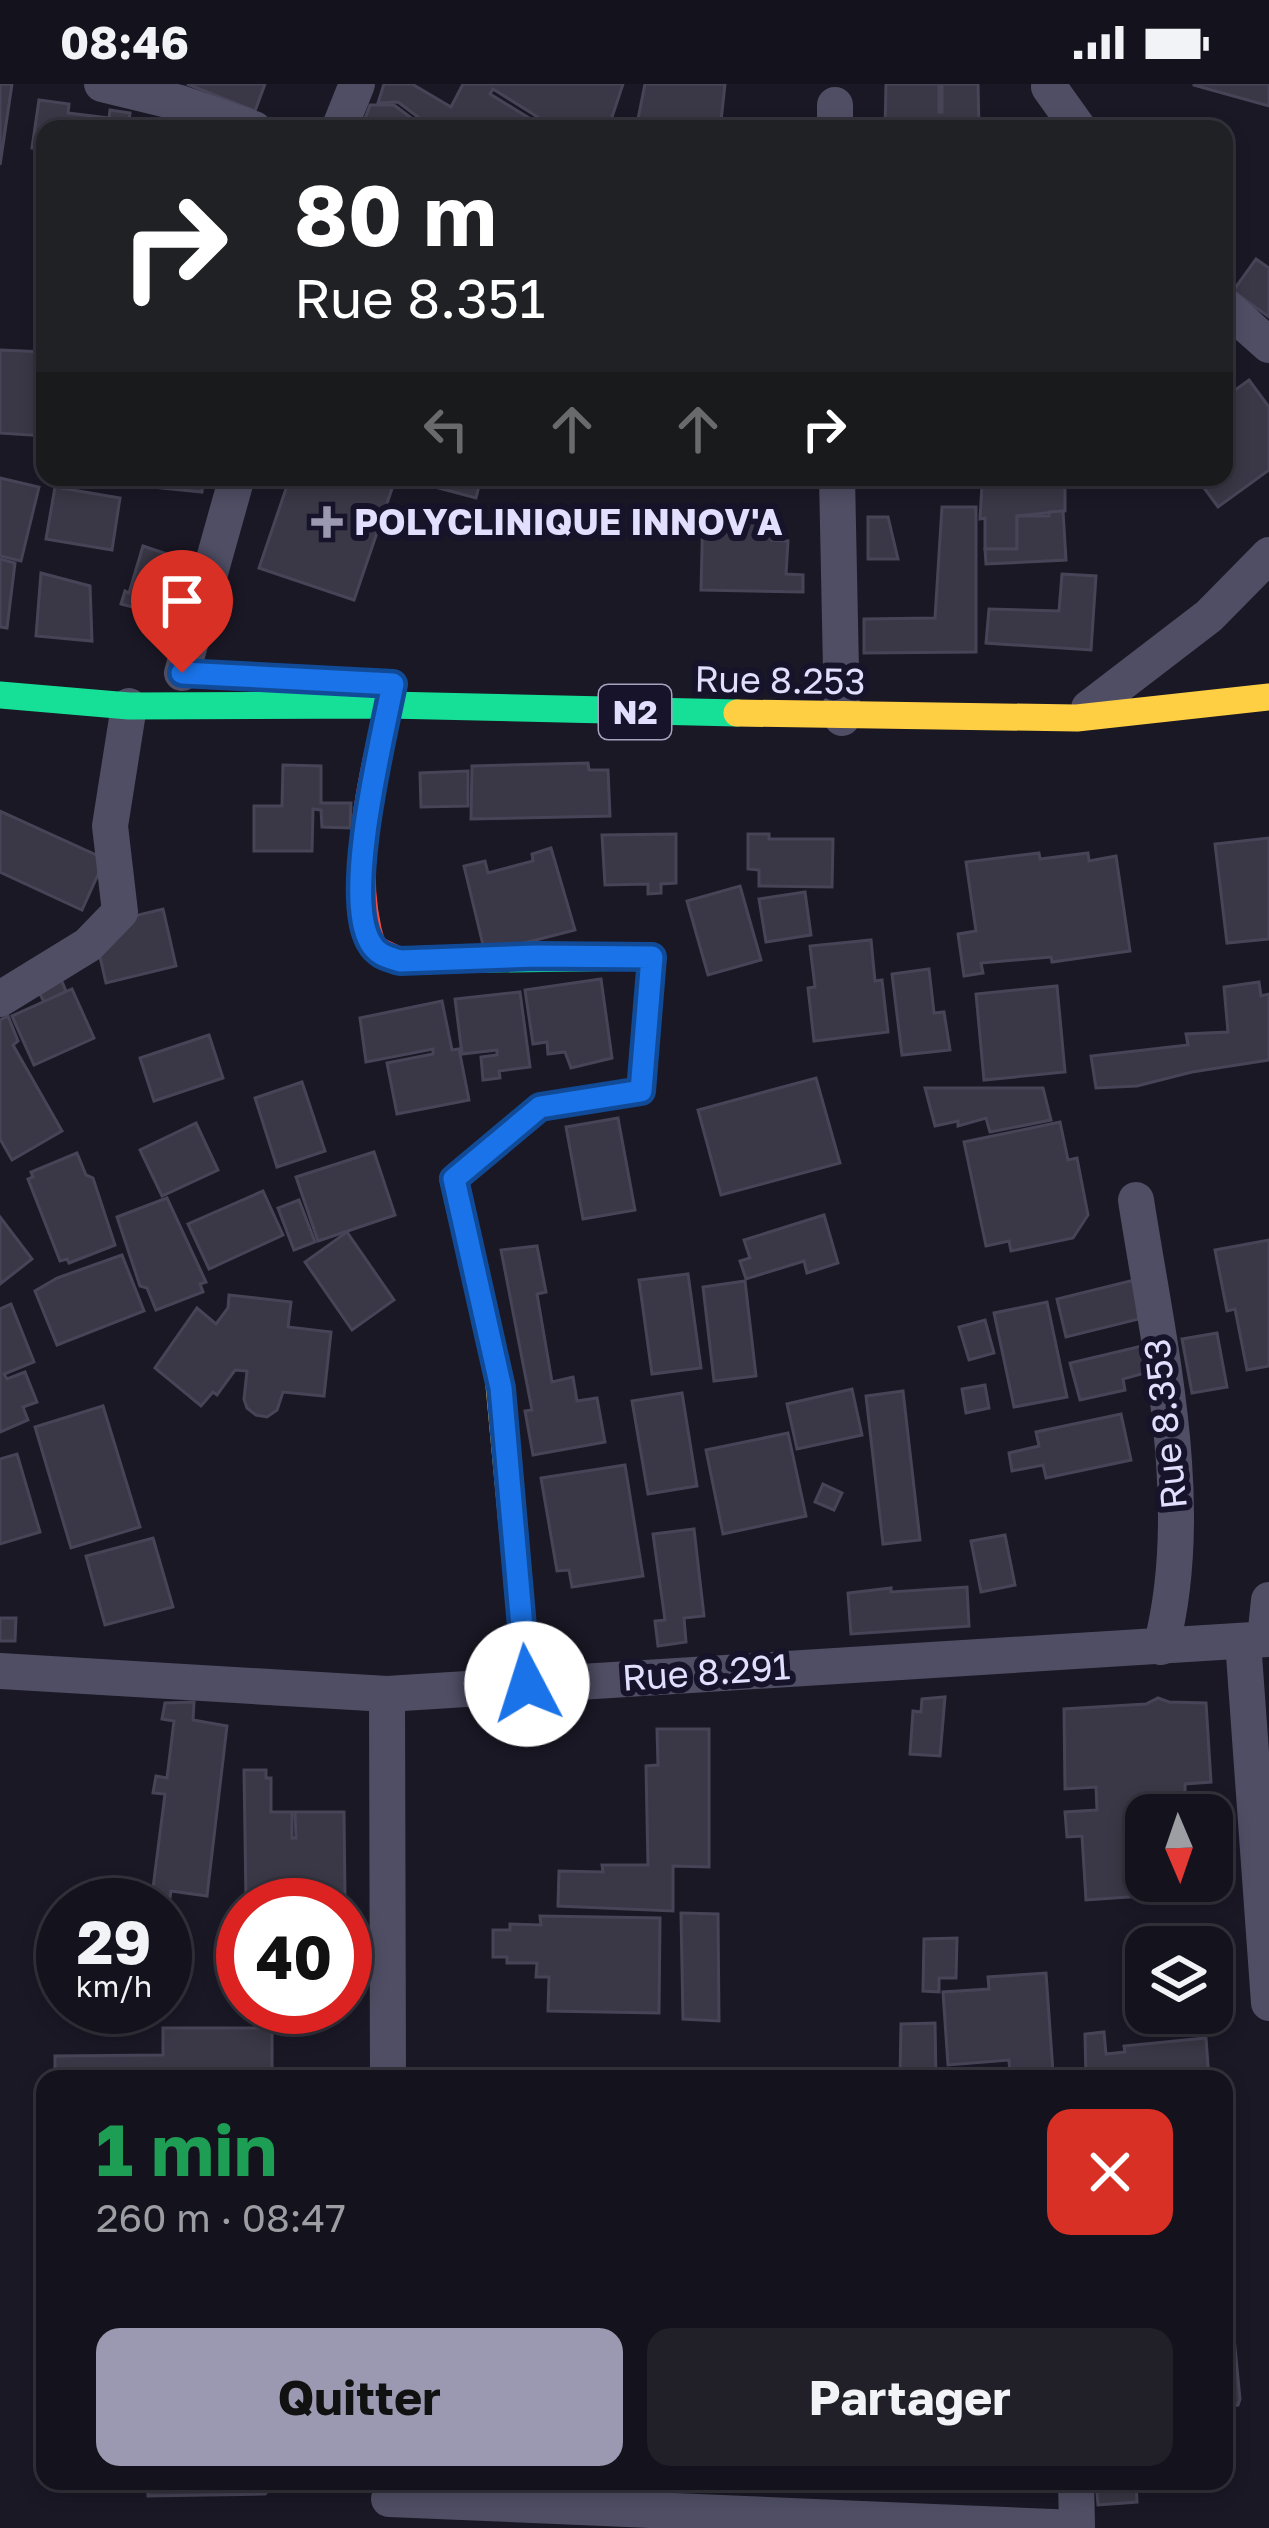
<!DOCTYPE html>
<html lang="fr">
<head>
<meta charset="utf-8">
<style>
	:root { --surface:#14121c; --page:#212029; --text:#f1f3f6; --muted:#9d9ea3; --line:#33323b; --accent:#9b99b1 }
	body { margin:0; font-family:"Golos Text",sans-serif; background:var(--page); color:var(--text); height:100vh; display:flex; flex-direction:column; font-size:45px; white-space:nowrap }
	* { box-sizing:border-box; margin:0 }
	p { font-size:39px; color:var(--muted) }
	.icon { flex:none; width:66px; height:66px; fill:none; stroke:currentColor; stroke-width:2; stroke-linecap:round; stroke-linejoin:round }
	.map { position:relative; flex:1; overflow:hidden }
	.side { position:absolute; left:36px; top:1986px; width:1197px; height:420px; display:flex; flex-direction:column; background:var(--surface); border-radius:24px; box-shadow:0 6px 18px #0003,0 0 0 3px var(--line) }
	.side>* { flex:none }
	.banner { position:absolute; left:36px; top:36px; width:1197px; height:366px; border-radius:24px; box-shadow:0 6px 18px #0003,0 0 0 3px var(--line); background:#202124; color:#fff; overflow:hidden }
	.needle { width:78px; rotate:178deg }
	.buttons { position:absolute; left:1125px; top:1710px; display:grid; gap:24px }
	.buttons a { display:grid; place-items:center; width:108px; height:108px; border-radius:24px; background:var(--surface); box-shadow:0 6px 18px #0003,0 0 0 3px var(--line); font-size:60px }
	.speed { position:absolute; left:36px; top:1794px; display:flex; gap:24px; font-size:60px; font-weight:700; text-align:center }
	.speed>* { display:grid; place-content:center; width:156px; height:156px; border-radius:50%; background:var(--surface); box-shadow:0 6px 18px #0003,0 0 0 3px var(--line); line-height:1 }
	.speed small { font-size:30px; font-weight:400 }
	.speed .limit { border:18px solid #d22; background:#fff; color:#111 }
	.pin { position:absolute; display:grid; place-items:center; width:102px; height:102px; color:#fff; margin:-123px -51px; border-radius:50% 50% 50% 0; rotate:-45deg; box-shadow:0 0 12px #0007 }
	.pin .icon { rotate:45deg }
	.me { position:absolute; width:132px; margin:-66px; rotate:355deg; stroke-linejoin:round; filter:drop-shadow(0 0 9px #0008) }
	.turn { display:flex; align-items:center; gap:42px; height:252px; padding:0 60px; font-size:54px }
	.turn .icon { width:156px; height:156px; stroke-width:2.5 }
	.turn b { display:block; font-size:84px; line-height:102px }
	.lanes { display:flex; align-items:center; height:114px; padding:0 60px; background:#0003; justify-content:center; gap:60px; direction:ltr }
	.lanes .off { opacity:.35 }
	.round { display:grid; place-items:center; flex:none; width:126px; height:126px; border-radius:24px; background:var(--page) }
	.overview { display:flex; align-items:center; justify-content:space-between; height:204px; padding:0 60px }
	h1 { font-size:72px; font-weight:700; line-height:90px; color:#1e9e55 }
	.button { display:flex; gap:24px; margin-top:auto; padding:24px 60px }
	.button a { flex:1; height:138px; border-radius:24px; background:var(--accent); color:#111; font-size:48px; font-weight:700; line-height:138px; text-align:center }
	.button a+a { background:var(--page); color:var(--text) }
	.status { display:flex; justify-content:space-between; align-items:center; height:84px; padding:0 60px; background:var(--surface); direction:ltr }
	.status svg { height:33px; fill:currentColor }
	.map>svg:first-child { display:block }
</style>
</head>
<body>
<div class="status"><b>08:46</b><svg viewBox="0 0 49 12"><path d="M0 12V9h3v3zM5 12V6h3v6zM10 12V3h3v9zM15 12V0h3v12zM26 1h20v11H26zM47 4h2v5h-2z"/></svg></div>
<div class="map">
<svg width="1269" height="2444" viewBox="0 0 1269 2444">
	<rect width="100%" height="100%" fill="#1a1825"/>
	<g fill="#3a3746" stroke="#474457" stroke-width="3">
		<path d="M0,0H12L0,81Z"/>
		<path d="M187,0H265L255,27Z"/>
		<path d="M384,0H412L451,23L463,0H623L608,45H557L493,5L490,10L542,42L540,45H434L398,18L378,19Z"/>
		<path d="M645,0H725L721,37L717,36L715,45H636Z"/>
		<path d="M886,0H939V28H942V0H978L979,45H885Z"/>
		<path d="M1269,0V22L1194,1V0Z"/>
		<path d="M39,16L69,20L68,29L109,34L110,26L130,29L128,45H45V66L32,64Z"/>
		<path d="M370,21H394L426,45H369L363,40Z"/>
		<path d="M729,36L814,43L813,45H728Z"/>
		<path d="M1256,175L1269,184V233L1233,207Z"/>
		<path d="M0,266L45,268V352L0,349Z"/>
		<path d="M1249,296L1269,323V386L1218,423L1196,393H1224V314Z"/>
		<path d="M64,393H123L122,401Z"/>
		<path d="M132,393H203L202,408L131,401Z"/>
		<path d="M290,393H396L354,516L259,484Z"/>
		<path d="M490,393L481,394L476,414L401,394Z"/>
		<path d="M0,394L39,403L21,477L0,472Z"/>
		<path d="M1065,400V427L1017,432V465H985V434L980,435L982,401Z"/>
		<path d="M55,403L120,414L112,466L46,455Z"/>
		<path d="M942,423H976V568L864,569V535L935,534Z"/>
		<path d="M703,425L773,427L772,456L788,457L786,490L803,491V508L701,506Z"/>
		<path d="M1063,427L1066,476L986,480L985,465H1017V432H1049V428Z"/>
		<path d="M868,433H888L898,475H868Z"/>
		<path d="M143,462L194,479L181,526L155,517L153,525L144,522L143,526L121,520L125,507L129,509Z"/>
		<path d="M0,475L15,479L7,544L0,543Z"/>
		<path d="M41,489L90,502L92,557L36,552Z"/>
		<path d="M1062,490L1096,492L1091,566L986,559L989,525L1059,527Z"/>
		<path d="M588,679L589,686H608L610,732L471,735L472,682Z"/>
		<path d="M283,681L321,682V719H351L350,744L322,743L321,726L313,725L312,767H254V722H282Z"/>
		<path d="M468,687V722L421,723L420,689Z"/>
		<path d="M0,727L105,775L82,826L0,788Z"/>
		<path d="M676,750V799L661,800V809L648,810V800L605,801L602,751Z"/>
		<path d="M748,750H769V755H833L832,803L759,802V786L748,785Z"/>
		<path d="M1269,754V855L1227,859L1215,760Z"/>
		<path d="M551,764L575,846L485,869L464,782L485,777L488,789L533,777L532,770Z"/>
		<path d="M1039,769L1040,775L1088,769L1089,777L1116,772L1130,867L1052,878L1051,873L981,879L983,889L964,892L958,850L976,847L966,778Z"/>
		<path d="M740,802L761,876L708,891L687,817Z"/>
		<path d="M805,808L811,851L766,858L759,815Z"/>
		<path d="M163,825L176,882L106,899L93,842Z"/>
		<path d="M871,856L875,897L882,896L888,948L814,957L808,904L815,903L810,862Z"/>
		<path d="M929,885L934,929L944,928L950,966L902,971L892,890Z"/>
		<path d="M60,893L66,907L44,918L37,904Z"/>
		<path d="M601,895L612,974L571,984L565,968L548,970L547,958L533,960L525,906Z"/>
		<path d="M1259,898L1261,912L1269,910V976L1192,988L1137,1002L1096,1004L1091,972L1188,961L1186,950L1228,948L1224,903Z"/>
		<path d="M1057,902L1065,988L984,996L976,910Z"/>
		<path d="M72,905L94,954L34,981L12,932Z"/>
		<path d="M520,908L530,983L499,987L500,994L483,996L481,973L497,971V966L462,970L455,915Z"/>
		<path d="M442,917L452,966L459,965L469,1016L397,1030L387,979L433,970V965L366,978L360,934Z"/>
		<path d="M8,932L18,957L13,961L62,1047L12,1076L0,1055V936Z"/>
		<path d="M209,951L223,994L154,1017L140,974Z"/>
		<path d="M816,994L840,1079L721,1111L698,1026Z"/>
		<path d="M302,998L325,1067L277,1083L255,1014Z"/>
		<path d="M925,1004H1043L1051,1036L990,1048L986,1034L958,1042V1037L935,1042Z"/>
		<path d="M618,1034L635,1126L583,1135L566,1043Z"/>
		<path d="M1060,1038L1068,1076L1077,1074L1088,1131L1073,1154L1011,1167L1009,1157L986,1162L964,1058Z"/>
		<path d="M196,1039L218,1086L162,1112L140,1066Z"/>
		<path d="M374,1068L395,1131L318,1157L296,1093Z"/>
		<path d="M77,1069L86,1091L93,1094L115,1161L69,1179L67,1175L60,1177L28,1095L33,1093L31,1088Z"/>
		<path d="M263,1107L283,1151L209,1185L188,1140Z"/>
		<path d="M167,1114L206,1198L200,1200L203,1208L156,1226L147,1204L140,1202L117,1133Z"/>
		<path d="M299,1116L315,1158L294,1166L278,1124Z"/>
		<path d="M824,1131L838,1179L807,1189L804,1177L746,1195L740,1177L750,1174L744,1156Z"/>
		<path d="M0,1133L32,1175L0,1200Z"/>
		<path d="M347,1148L394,1216L352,1246L305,1178Z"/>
		<path d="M1269,1156V1282L1247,1286L1235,1225L1227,1227L1215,1166Z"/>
		<path d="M537,1162L546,1208L537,1210L552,1298L573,1293L577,1317L597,1314L605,1358L533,1371L525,1327L532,1326L501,1166Z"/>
		<path d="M122,1171L144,1227L57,1261L35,1207L57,1194Z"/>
		<path d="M688,1190L701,1284L652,1290L639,1196Z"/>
		<path d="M1134,1196L1143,1234L1066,1253L1057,1215Z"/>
		<path d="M745,1197L756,1292L714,1297L703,1203Z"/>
		<path d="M229,1211L291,1218L288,1243L331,1248L324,1312L283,1308L277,1326L267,1333L256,1331L247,1324L244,1315L247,1287L235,1286L217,1311L213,1308L201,1322L155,1284L197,1224L216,1240L228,1224Z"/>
		<path d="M1047,1218L1067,1313L1014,1323L994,1229Z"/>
		<path d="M11,1220L34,1278L4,1290L7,1295L25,1288L37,1318L23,1323L28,1336L0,1348V1225Z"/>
		<path d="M985,1236L994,1269L969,1276L959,1243Z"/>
		<path d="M1217,1249L1227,1303L1192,1309L1182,1255Z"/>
		<path d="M1146,1261L1152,1287L1123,1295L1125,1306L1080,1316L1070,1279Z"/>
		<path d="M985,1301L989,1324L966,1329L962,1305Z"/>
		<path d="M852,1305L862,1351L797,1365L787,1320Z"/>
		<path d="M903,1307L920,1456L883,1460L866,1312Z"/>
		<path d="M682,1309L697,1402L648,1410L632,1317Z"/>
		<path d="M103,1322L140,1443L71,1464L35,1343Z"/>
		<path d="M1121,1330L1131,1376L1046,1394L1043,1381L1012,1387L1009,1369L1039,1362L1036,1348Z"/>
		<path d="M788,1349L806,1432L723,1450L706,1366Z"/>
		<path d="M17,1370L40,1448L0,1460V1375Z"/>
		<path d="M625,1381L643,1492L572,1503L569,1486L557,1487L541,1394Z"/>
		<path d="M823,1400L842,1409L834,1426L815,1418Z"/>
		<path d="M694,1445L704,1532L684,1534L686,1558L658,1562L655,1537L665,1536L653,1450Z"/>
		<path d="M1005,1451L1015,1501L981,1508L971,1457Z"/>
		<path d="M153,1454L173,1523L105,1541L86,1472Z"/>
		<path d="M967,1503L969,1542L851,1550L848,1509L891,1504V1508Z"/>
		<path d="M0,1534H16L15,1557H0Z"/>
		<path d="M945,1613L940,1672L910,1670L913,1627L921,1628L922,1615Z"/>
		<path d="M1158,1614L1169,1618L1206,1619L1211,1698L1185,1700V1721L1133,1724L1135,1753L1146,1752V1797H1185L1186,1809L1086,1816L1082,1752L1067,1753L1065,1728L1097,1726L1096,1703L1065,1705L1064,1625L1146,1620Z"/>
		<path d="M194,1618L193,1636L227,1642L207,1812L171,1807L169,1820L142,1819L143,1803L153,1804L165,1710L153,1709L156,1692L167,1694L174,1637L162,1635L165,1619Z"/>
		<path d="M657,1645H709V1783L673,1782V1827L558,1822L559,1787L603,1788L602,1781H648L646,1682L658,1681Z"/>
		<path d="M244,1686H266V1694H271V1728H292V1754H296L295,1728H344L345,1816H246Z"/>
		<path d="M681,1829L718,1830L719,1937L683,1935Z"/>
		<path d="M540,1832L660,1834L659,1929L548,1927L549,1893H536L537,1879H507V1873H493V1846H510V1840L541,1841Z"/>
		<path d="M957,1854L956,1894H939V1908L923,1907L924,1855Z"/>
		<path d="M1046,1889L1053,1988L1010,1991L1009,1976L948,1981L943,1908L989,1905L988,1893Z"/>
		<path d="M935,1939L936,1995H900L901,1940Z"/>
		<path d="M163,1944H272V1995H55V1972L163,1971Z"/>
		<path d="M1104,1948L1106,1970L1125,1968L1124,1962L1206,1954L1209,1995H1086L1085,1950Z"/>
		<path d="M1224,2202H1229L1240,2315L1238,2321L1224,2322Z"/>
		<path d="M140,2397H278L265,2410L148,2412V2407L140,2406Z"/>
		<path d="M1096,2397H1136L1137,2418L1098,2421Z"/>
	</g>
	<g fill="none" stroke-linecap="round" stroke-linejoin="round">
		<g stroke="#4f4e64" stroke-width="36">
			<path d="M102,0L180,19L254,45"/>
			<path d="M1049,3L1079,45"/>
			<path d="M835,21V45"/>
			<path d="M339,45L357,0"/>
			<path d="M1224,221L1269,261"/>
			<path d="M837,393L842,634"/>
			<path d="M182,589L237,393"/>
			<path d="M1089,624L1209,532L1269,471"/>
			<path d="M0,915L88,861L120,828L110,742L129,622"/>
			<path d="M1136,1116C1158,1259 1198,1421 1161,1563"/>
			<path d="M1265,1555L1269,1516"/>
			<path d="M1243,1557L1269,1919"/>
			<path d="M0,1587L387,1610L1269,1555"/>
			<path d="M387,1610L388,1995"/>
			<path d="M1076,2397L1077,2441"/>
			<path d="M389,2415L1077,2444"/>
		</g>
		<g stroke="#16e098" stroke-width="27">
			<path d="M0,611L129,622L389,621L737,629"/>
			<path d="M423,876L652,873L641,1007L540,1023L453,1095L498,1291"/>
		</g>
		<g stroke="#ffcf43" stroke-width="27">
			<path d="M737,629L1077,634L1269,613"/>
			<path d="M498,1291L527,1600"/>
		</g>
		<path stroke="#f24e42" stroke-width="27" d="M393,600C375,685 346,778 373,864L400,877L423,876"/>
	</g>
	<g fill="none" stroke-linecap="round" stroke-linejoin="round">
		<defs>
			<path id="route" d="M182,589L393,600C382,656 343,811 370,858C377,871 387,873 400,877L536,872L652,873L641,1007L540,1023L454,1095L501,1304L527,1600"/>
		</defs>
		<use href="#route" stroke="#114b97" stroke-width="30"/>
		<use href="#route" stroke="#1a73e8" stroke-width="21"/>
	</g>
	<path fill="#9b99b1" stroke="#16132a" stroke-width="4.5" d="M321 420h12v12h12v12h-12v12h-12v-12h-12v-12h12z"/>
	<g text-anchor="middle" stroke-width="12" stroke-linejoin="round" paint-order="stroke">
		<rect fill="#16132a" stroke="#a4a2be" stroke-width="3" x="599" y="601" width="72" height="54" rx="9"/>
		<g font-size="33" font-weight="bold" fill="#e1dffd">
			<text x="635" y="640">N2</text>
		</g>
		<g font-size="36" font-weight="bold" fill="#e1dffd" stroke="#16132a" text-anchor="start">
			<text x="354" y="451">POLYCLINIQUE INNOV'A</text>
		</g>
		<g font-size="36" fill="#e1dffd" stroke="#16132a">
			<text transform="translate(780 596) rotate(1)" y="13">Rue 8.253</text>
			<text transform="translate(1165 1340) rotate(-96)" y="13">Rue 8.353</text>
			<text transform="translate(706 1588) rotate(-4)" y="13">Rue 8.291</text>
		</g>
	</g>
</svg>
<div class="buttons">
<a><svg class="needle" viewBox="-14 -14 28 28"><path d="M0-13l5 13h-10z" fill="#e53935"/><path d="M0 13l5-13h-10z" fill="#9d9ea3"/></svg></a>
<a><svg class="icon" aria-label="layers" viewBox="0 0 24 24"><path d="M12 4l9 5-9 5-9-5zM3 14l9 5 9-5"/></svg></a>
</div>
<div class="speed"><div>29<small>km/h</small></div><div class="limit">40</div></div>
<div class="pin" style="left:182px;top:589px;background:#d93025"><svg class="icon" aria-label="arrive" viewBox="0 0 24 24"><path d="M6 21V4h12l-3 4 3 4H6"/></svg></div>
<svg class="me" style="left:527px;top:1600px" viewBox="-20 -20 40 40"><circle r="19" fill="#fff"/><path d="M0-13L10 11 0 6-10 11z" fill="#1a73e8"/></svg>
<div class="banner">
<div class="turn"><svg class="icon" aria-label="right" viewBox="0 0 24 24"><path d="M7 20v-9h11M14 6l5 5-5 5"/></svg><div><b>80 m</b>Rue 8.351</div></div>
<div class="lanes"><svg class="icon off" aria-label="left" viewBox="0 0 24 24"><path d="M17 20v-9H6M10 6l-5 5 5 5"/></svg><svg class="icon off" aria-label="ahead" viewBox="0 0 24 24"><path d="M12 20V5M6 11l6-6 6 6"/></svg><svg class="icon off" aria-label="ahead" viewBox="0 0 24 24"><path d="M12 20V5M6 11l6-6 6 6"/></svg><svg class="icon" aria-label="right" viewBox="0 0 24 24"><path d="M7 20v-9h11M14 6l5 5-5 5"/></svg></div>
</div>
<section class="side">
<div class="overview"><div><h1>1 min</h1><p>260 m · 08:47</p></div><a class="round" style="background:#d93025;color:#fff"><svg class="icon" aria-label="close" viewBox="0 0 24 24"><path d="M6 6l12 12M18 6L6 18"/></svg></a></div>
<div class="button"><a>Quitter</a><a>Partager</a></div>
</section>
</div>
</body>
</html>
